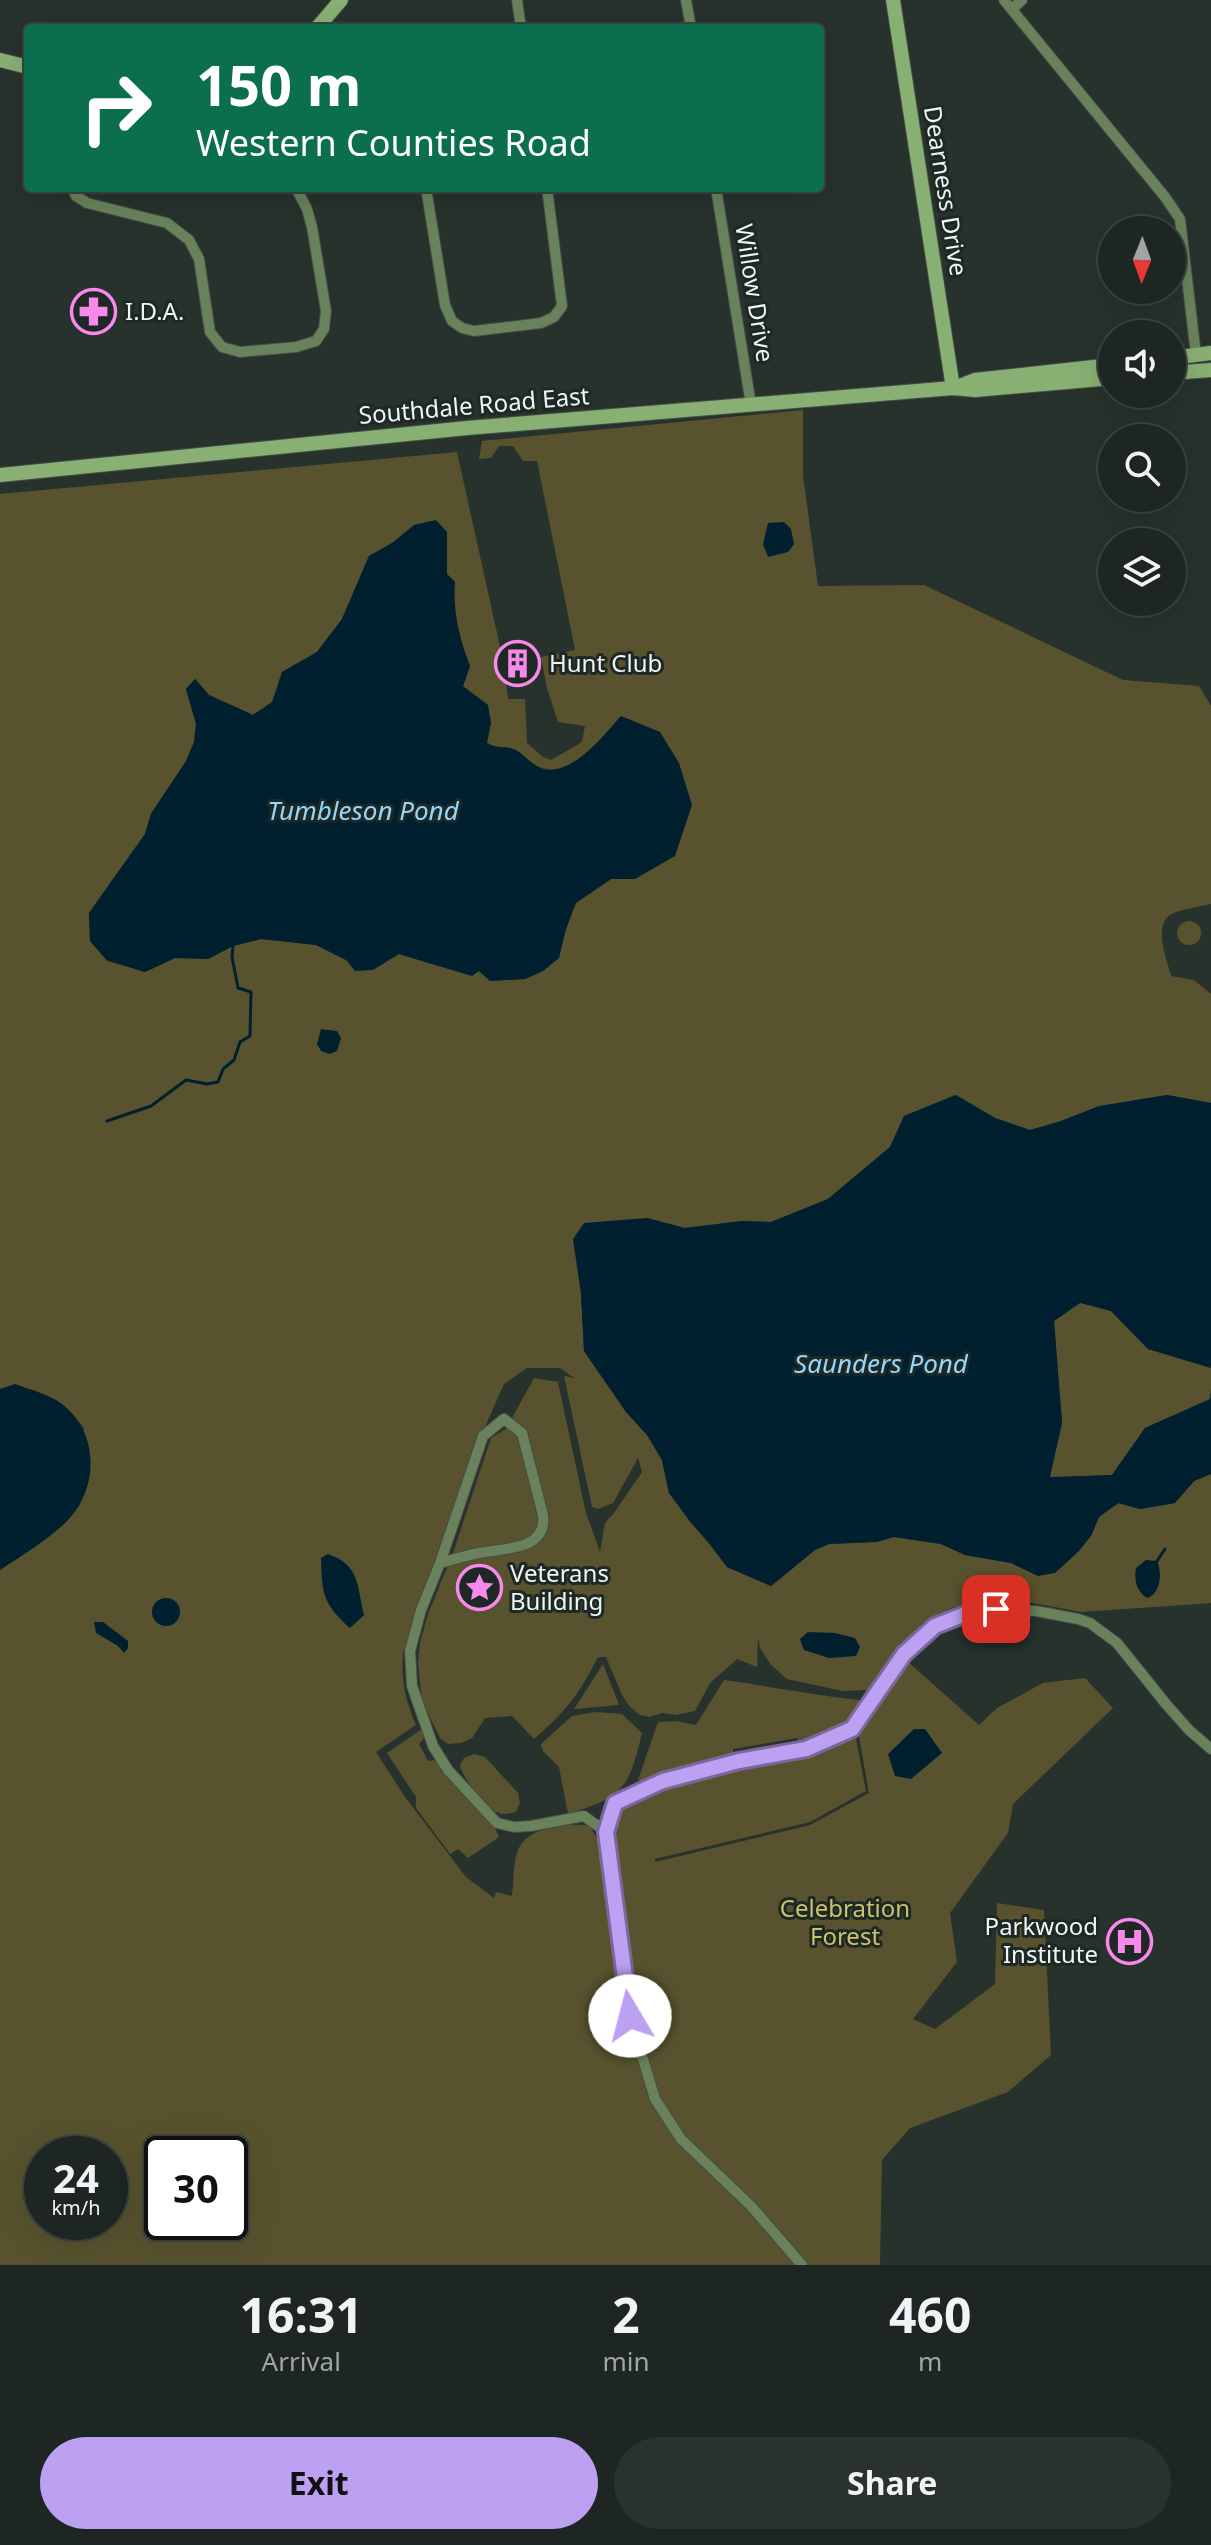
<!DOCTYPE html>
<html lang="en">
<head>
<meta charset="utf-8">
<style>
	:root { --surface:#1d2622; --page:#2a322f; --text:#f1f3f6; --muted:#a0a5a5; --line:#3b4340; --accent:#bca0f2 }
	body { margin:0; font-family:"Noto Sans",sans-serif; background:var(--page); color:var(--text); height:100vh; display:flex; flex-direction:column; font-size:30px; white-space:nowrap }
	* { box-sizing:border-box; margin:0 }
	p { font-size:26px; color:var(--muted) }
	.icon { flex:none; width:44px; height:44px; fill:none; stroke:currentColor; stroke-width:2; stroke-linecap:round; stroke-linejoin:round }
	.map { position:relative; height:2265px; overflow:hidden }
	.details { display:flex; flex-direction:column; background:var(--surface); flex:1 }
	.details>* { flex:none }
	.hud { position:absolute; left:24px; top:24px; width:800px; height:168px; border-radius:8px; box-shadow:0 8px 32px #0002,0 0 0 2px var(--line); background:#0b6e4f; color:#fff; overflow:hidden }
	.needle { width:52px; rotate:181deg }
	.controls { position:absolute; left:1098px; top:216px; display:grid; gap:16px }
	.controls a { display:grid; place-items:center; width:88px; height:88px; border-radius:50%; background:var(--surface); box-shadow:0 8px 32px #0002,0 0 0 2px var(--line); font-size:40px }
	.speed { position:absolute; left:24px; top:2136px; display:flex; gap:16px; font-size:40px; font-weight:700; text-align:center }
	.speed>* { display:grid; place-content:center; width:104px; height:104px; border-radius:50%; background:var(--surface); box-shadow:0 8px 32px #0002,0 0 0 2px var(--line); line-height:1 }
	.speed small { font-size:20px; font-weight:400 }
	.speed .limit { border:4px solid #111; border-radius:12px; background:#fff; color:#111 }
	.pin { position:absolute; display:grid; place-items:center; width:68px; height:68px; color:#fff; margin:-34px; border-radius:16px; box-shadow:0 4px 12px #0006 }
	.me { position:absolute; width:88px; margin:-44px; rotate:352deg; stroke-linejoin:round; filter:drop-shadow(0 0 6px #0008) }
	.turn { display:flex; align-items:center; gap:28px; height:168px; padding:0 40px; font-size:36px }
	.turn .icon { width:104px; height:104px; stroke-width:2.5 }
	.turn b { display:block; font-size:56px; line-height:68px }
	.eta { display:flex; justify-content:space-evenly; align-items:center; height:136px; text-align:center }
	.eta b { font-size:48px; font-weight:700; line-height:56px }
	.cta { display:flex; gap:16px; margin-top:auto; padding:16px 40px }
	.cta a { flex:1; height:92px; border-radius:48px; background:var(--accent); color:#111; font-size:32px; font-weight:700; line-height:92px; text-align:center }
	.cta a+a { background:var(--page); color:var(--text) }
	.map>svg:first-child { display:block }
</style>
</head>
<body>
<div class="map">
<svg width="1211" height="2265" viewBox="0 0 1211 2265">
	<rect width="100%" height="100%" fill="#27322d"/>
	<g fill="#58532e" fill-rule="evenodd">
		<path d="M803,410V476L818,586L924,585L1123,680L1199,686L1211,706V904C1199,907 1185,908 1174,913C1151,922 1167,959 1171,976L1194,980L1211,994V1103L1167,1095L1136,1100L1030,1130L995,1118L955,1095L904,1116L890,1147L828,1199L771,1222L742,1221L685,1228L647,1218L581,1294L584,1351L626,1412L647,1435L662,1460L669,1493L727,1567L771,1586L815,1550L829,1544L876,1542L894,1537L941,1544L965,1555L1011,1563L1039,1576L1091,1536L1099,1517L1119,1503L1140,1509L1175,1503L1194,1481L1211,1474V1603L1082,1612L1021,1601L979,1600L952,1608L923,1623L901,1646L874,1684L867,1690L842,1691L787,1679L771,1665L760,1648L758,1637L757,1667L737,1659L710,1683L695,1711L676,1715L662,1713L650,1717L640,1715L630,1707L622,1695L606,1657H598C578,1696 567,1710 534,1739L512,1716L485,1718L472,1738L461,1743L448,1744L440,1738L422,1701L418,1662L420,1643L428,1614L453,1553L491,1438L506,1429L534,1378L558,1382L586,1513L600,1552L605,1523L614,1513L642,1472L638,1458L613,1503L598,1509L592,1507L564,1376L574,1378L560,1368H527L504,1384L470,1461L403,1653C401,1680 405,1700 416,1725L376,1752L405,1797L466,1877L494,1898L496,1892L512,1896C514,1881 513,1858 520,1846C533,1825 567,1824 589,1825L601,1845L607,1878L619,1815L630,1802L669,1786L816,1753L855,1734L866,1791L810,1822L655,1859V1862L810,1825L869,1793L858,1731L907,1661L979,1725L997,1708L1043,1683L1085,1678L1113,1708L1013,1804L1008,1833L950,1913L957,1962L913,2019L935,2029L995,1984L997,1903L1044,1910L1051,2055L1008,2092L910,2128L882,2160L880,2265H0V1570L65,1523L80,1505L84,1428C63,1404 32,1380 0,1389V494L457,452L503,660L508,699H525L527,743L543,757L551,760L582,742L585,726L558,722L547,688L541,657L575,650L537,461H523L513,446H499L491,458L479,459L482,441ZM447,532V574L455,582C452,609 460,641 470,666L463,686L491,723L486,742C498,750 506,745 515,750C526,756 534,768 547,769C575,773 605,734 621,716L635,879H611L575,903L566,929L543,971L525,979L490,981L479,971L452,970L399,954L346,960L316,945L261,939L233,946L208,959L175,958L145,972L107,961L90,941L89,913L145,834L151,814L186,761L194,742L196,724L186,689L195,679L209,695L253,715L273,702L282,672L317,652L342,619L369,556L392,543ZM42,2154H110V2222H42ZM162,2154H230V2222H162Z"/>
		<circle cx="1189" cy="933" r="12"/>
		<path d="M1081,1302L1111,1311L1148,1349L1211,1368V1399L1145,1428L1112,1475L1049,1478L1062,1423L1054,1321Z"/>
		<path d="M603,1664L619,1705L574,1709Z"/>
		<path d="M724,1680C769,1686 813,1695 859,1700V1710L844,1728L799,1746L797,1738L733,1749V1759L642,1783L638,1780L658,1722L676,1721L696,1725Z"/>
		<path d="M596,1712L622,1714L642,1733C629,1789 623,1797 568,1814L559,1767L543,1751L541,1744L572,1716Z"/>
		<path d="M422,1729L425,1737L419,1744L428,1761L437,1760L494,1826L499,1837L468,1858L458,1849L450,1854L416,1808V1797L387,1753Z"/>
		<path d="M474,1754L485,1757L518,1793L520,1803L516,1812C509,1814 503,1815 496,1812C483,1804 463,1779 460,1765L464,1758Z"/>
	</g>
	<g fill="#001f2f">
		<path d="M436,520L447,532V574L455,582C452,609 460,641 470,666L463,686L488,705L491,723L487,743C498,750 506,745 516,750C526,756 534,768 547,770C575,773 605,734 621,716L660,732L679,763L692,805L675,856L635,879H611L576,903L566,929L559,958L543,971L525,979L490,981L479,971L472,976L399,954L373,970L355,971L346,960L316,945L261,939L233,946L208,959L175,958L145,972L107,960L90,941L89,913L145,834L151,814L186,761L194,742L196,724L186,689L195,679L209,695L253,715L272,702L282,672L317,652L342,619L369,556L392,543L414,525Z"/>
		<path d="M784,522L791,529L794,544L788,552L768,557L763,544L768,523Z"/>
		<path d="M321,1029L337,1031L341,1038L337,1051L330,1054L321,1051L317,1044Z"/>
		<path d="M956,1095L995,1118L1030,1130L1058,1122L1099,1106L1167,1095L1211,1103V1368L1148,1349L1111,1311L1080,1303L1054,1321L1062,1423L1050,1477L1112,1475L1145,1428L1210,1399L1211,1390V1474L1194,1481L1175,1503L1140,1509L1118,1503L1099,1517L1091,1536L1079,1551L1055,1573L1038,1576L1011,1563L965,1555L941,1544L894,1537L876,1542L829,1544L815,1550L771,1586L727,1567L710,1544L691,1523L669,1493L662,1460L647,1435L626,1412L584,1351L581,1294L573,1239L584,1223L647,1218L685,1228L742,1221L771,1222L828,1199L890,1147L904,1116Z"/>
		<path d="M15,1384C28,1389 44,1393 56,1400C100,1427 101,1489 65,1523C46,1541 21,1556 0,1570V1389Z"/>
		<path d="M328,1554C360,1565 357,1586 364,1615L350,1628C323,1604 322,1594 321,1558Z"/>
		<path d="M1146,1560L1157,1561C1162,1572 1161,1590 1150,1597L1147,1598C1136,1591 1134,1580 1136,1568Z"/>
		<circle cx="166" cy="1612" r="14"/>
		<path d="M94,1622H103L128,1641V1648L124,1653L118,1646L96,1633Z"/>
		<path d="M808,1632L835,1633L855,1638L860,1647L856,1656L829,1658L804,1650L800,1639Z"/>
		<path d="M914,1729H925L942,1753L911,1779L895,1776L888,1754Z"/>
	</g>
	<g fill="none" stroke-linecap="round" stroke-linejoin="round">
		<g stroke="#001f2f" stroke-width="3">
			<path d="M107,1121L151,1106L186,1080L207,1084L218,1082L223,1069L234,1060L240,1042L250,1036L251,992L238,988L232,957L233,946"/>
			<path d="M1157,1561L1165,1549"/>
		</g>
		<defs>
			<g id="street">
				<path d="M517,0L521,28"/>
				<path d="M686,0L691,28"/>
				<path d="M1004,0L1165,197L1180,219L1196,355"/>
				<path d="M1012,9L1022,0"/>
				<path d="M72,188L76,196L87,203L167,223L189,240L199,259L210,332L222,347L240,352L296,347L316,341L324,329L326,311L312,227L307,209L296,188"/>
				<path d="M426,188L445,305L452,321L462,328L474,331L541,323L554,317L562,306L547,188"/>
				<path d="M716,188L751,405"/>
				<path d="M440,1563C455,1559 470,1554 485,1552C508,1548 547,1549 543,1515L522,1433L504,1419L483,1436L440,1563L421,1610L410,1651L412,1686L433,1746L448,1770L497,1823L514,1827L531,1826L584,1816L606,1832"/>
				<path d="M802,2265L751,2206L681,2139L655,2099L630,2016L606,1832L615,1803L663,1781L739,1761L806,1749L852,1729L904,1654L935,1626L952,1618L982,1610L1036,1611L1078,1619L1090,1623L1117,1643L1166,1704L1189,1730L1211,1749"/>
			</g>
			<g id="secondary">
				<path d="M893,0L953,388"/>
				<path d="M317,28L341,0"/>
				<path d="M0,60L28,67"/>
				<path d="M1172,358L1211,353"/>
				<path d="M1172,373L1211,370"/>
				<path d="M957,387L975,380L1112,365"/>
				<path d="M0,475L467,428L953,388L975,390L1112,378"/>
			</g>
		</defs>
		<use href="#street" stroke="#434d49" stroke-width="12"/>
		<use href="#secondary" stroke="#434d49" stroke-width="16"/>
		<use href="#street" stroke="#69825c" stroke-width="10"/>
		<use href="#secondary" stroke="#89b073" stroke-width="14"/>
	</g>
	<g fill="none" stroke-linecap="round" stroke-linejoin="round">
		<defs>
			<path id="route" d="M630,2016L606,1832L615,1803L663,1781L739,1761L806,1749L852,1729L904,1654L935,1626L968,1613L996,1609"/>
		</defs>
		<use href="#route" stroke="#7a689d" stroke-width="20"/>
		<use href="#route" stroke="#bca0f2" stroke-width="14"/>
	</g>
	<defs>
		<symbol id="pharmacy-ring" viewBox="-11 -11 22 22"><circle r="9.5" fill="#1e2824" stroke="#f888ea" stroke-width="1.5"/><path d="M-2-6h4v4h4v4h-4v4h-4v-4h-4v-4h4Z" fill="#f888ea"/></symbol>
		<symbol id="building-ring" viewBox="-11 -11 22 22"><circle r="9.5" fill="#1e2824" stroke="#f888ea" stroke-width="1.5"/><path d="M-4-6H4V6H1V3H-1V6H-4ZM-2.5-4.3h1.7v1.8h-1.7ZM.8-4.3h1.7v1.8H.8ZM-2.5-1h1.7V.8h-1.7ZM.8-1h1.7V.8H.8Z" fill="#f888ea"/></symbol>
		<symbol id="sight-ring" viewBox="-11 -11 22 22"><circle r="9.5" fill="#1e2824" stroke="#f888ea" stroke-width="1.5"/><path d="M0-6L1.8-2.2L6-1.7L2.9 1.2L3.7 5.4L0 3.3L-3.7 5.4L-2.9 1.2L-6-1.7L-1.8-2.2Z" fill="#f888ea"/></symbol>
		<symbol id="hospital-ring" viewBox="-11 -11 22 22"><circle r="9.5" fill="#1e2824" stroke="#f888ea" stroke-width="1.5"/><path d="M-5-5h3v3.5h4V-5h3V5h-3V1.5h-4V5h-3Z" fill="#f888ea"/></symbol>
	</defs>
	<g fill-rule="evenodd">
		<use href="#pharmacy-ring" x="68" y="286" width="51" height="51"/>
		<use href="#building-ring" x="492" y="638" width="51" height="51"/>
		<use href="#sight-ring" x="454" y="1562" width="51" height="51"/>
		<use href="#hospital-ring" x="1104" y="1916" width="51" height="51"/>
	</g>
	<g text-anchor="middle" stroke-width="6" stroke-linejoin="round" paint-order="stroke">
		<g font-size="24" fill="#eff6f3" stroke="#1e2824">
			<text transform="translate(945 191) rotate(81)" y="8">Dearness Drive</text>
			<text transform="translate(754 293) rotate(81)" y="8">Willow Drive</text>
			<text transform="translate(474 406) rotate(-5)" y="8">Southdale Road East</text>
		</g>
		<g font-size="24" fill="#eff6f3" stroke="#1e2824" text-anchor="start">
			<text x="125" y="320">I.D.A.</text>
			<text x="549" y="672">Hunt Club</text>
			<text x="510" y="1582">Veterans<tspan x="510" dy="28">Building</tspan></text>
			<text x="1098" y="1935" text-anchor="end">Parkwood<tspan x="1098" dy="28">Institute</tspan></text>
		</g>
		<g font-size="24" fill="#cdc26a" stroke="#1e2824">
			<text x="845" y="1917">Celebration<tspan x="845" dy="28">Forest</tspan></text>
		</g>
		<g font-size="26" font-style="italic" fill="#92d7fe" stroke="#1e2824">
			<text x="363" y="820">Tumbleson Pond</text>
			<text x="881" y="1373">Saunders Pond</text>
		</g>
	</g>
</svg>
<div class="controls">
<a><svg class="needle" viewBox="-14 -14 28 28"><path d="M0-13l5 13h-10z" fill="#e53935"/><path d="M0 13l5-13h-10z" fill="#a0a5a5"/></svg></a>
<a><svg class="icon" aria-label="sound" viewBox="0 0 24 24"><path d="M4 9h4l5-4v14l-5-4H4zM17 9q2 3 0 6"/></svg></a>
<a><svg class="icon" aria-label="search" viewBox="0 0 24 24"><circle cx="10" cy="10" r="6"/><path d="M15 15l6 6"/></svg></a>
<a><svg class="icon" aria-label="layers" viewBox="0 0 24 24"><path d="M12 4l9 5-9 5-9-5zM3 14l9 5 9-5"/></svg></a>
</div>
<div class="speed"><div>24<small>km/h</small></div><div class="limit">30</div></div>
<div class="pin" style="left:996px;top:1609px;background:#d93025"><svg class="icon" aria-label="arrive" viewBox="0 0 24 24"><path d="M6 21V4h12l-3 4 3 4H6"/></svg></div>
<svg class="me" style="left:630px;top:2016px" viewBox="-20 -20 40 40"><circle r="19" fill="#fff"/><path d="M0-13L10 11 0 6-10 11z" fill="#bca0f2"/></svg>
<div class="hud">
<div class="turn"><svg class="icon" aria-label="right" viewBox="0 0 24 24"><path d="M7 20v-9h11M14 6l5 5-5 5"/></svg><div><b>150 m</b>Western Counties Road</div></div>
</div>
</div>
<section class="details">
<div class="eta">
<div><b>16:31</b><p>Arrival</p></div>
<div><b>2</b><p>min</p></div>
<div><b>460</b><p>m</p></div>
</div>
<div class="cta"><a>Exit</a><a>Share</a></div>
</section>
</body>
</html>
